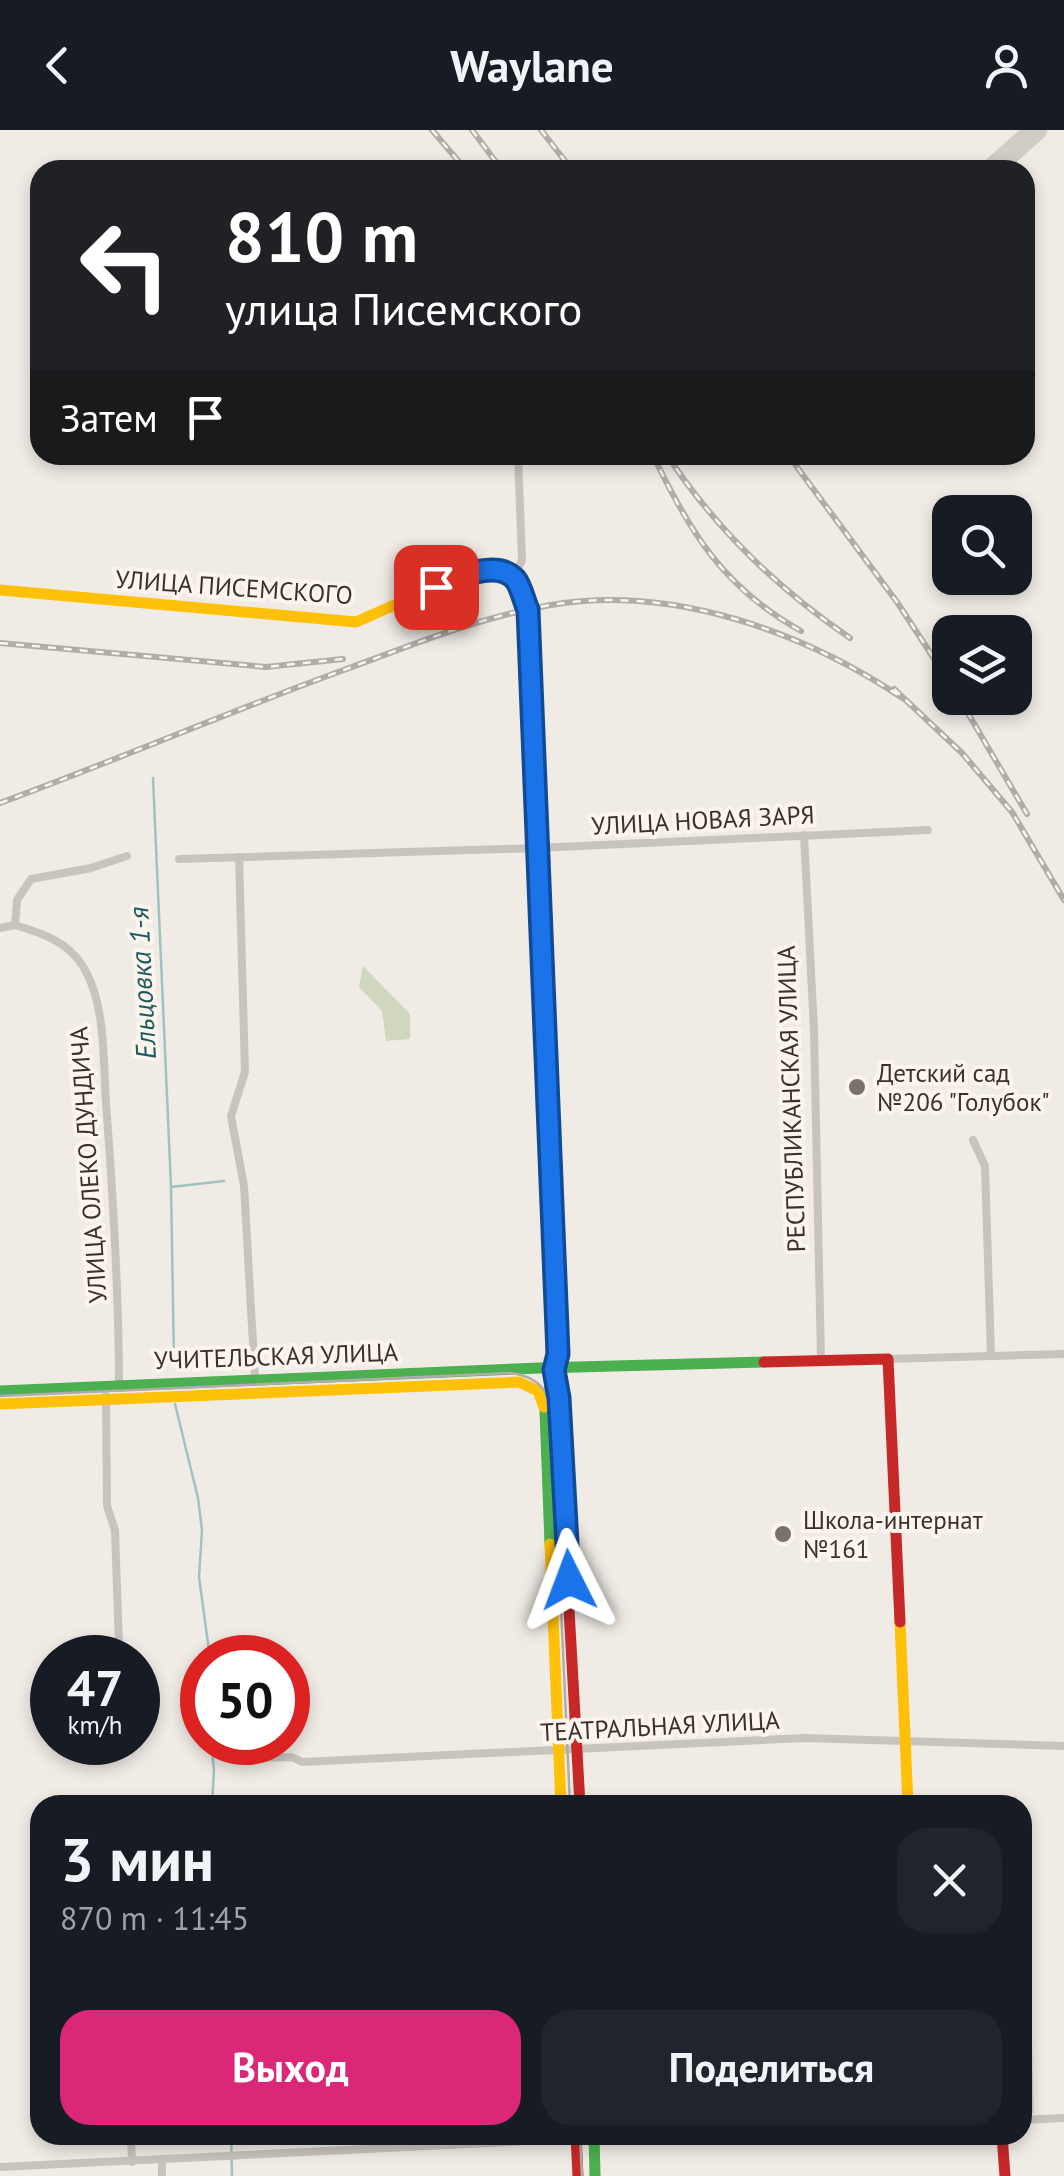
<!DOCTYPE html>
<html lang="ru">
<head>
<meta charset="utf-8">
<style>
	:root { --surface:#171b24; --page:#20242c; --text:#f1f3f6; --muted:#9ea1a6; --accent:#db2777 }
	body { margin:0; font-family:"PT Sans",sans-serif; background:var(--page); color:var(--text); height:100vh; display:flex; flex-direction:column; font-size:38px; white-space:nowrap }
	* { box-sizing:border-box; margin:0 }
	p { font-size:32px; color:var(--muted) }
	.icon { flex:none; width:55px; height:55px; fill:none; stroke:currentColor; stroke-width:2; stroke-linecap:round; stroke-linejoin:round }
	.map { position:relative; flex:1; overflow:hidden }
	.drawer { position:absolute; left:30px; top:1665px; width:1002px; height:350px; display:flex; flex-direction:column; background:var(--surface); border-radius:30px; box-shadow:0 5px 15px #0003 }
	.drawer>* { flex:none }
	.banner { position:absolute; left:30px; top:30px; width:1005px; height:305px; border-radius:30px; box-shadow:0 5px 15px #0003; background:#202124; color:#fff; overflow:hidden }
	.fabs { position:absolute; left:932px; top:365px; display:grid; gap:20px }
	.fabs a { display:grid; place-items:center; width:100px; height:100px; border-radius:20px; background:var(--surface); box-shadow:0 5px 15px #0003; font-size:50px }
	.speed { position:absolute; left:30px; top:1505px; display:flex; gap:20px; font-size:50px; font-weight:700; text-align:center }
	.speed>* { display:grid; place-content:center; width:130px; height:130px; border-radius:50%; background:var(--surface); box-shadow:0 5px 15px #0003; line-height:1 }
	.speed small { font-size:25px; font-weight:400 }
	.speed .limit { border:15px solid #d22; background:#fff; color:#111 }
	.pin { position:absolute; display:grid; place-items:center; width:85px; height:85px; color:#fff; margin:-42px; border-radius:20px; box-shadow:0 5px 15px #0006 }
	.me { position:absolute; width:110px; margin:-55px; rotate:357deg; stroke-linejoin:round; filter:drop-shadow(0 0 8px #0008) }
	.turn { display:flex; align-items:center; gap:35px; height:210px; padding:0 30px; font-size:45px }
	.turn .icon { width:130px; height:130px; stroke-width:2.5 }
	.turn b { display:block; font-size:70px; line-height:85px }
	.then { display:flex; align-items:center; height:95px; padding:0 30px; background:#0003; gap:20px; font-size:38px }
	.round { display:grid; place-items:center; flex:none; width:105px; height:105px; border-radius:30px; background:var(--page) }
	.overview { display:flex; align-items:center; justify-content:space-between; height:170px; padding:0 30px }
	h1 { font-size:60px; font-weight:700; line-height:75px }
	.button { display:flex; gap:20px; margin-top:auto; padding:20px 30px }
	.button a { flex:1; height:115px; border-radius:30px; background:var(--accent); color:#fff; font-size:40px; font-weight:700; line-height:115px; text-align:center }
	.button a+a { background:var(--page); color:var(--text) }
	header { display:flex; justify-content:space-between; align-items:center; height:130px; padding:0 30px; background:var(--surface); font-size:45px; font-weight:700 }
	.map>svg:first-child { display:block }
</style>
</head>
<body>
<header><svg class="icon" aria-label="back" viewBox="0 0 24 24"><path d="M15 5l-7 7 7 7"/></svg>Waylane<svg class="icon" aria-label="person" viewBox="0 0 24 24"><circle cx="12" cy="8" r="4"/><path d="M4 21q1-7 8-7t8 7"/></svg></header>
<div class="map">
<svg width="1064" height="2046" viewBox="0 0 1064 2046">
	<rect width="100%" height="100%" fill="#f0ebe5"/>
	<g fill="#d1d6bf">
		<path d="M363,836L410,884V909L386,911L382,881L359,857Z"/>
		<path d="M1022,1728L1027,1732L1034,1983H1023Z"/>
	</g>
	<g fill="none" stroke-linecap="round" stroke-linejoin="round">
		<g stroke="#a1c2c1" stroke-width="2.5">
			<path d="M153,648L171,1057"/>
			<path d="M174,1231L171,1057L224,1051"/>
			<path d="M175,1274L198,1368L202,1400L199,1447L210,1528"/>
			<path d="M211,1612L214,1640L212,1675"/>
			<path d="M231,2005L232,2046"/>
		</g>
		<path stroke="#d0ccc6" stroke-width="22" d="M991,40L1036,0"/>
		<g stroke="#c9c3be" stroke-width="8">
			<path d="M514,448L522,430L518,325"/>
			<path d="M804,705L814,900L821,1231"/>
			<path d="M239,727L245,942L231,986L244,1056L255,1249"/>
			<path d="M179,729L537,718L928,700"/>
			<path d="M15,795C42,803 69,812 84,838C106,875 103,931 106,973C113,1066 119,1161 119,1255"/>
			<path d="M15,795L17,770L31,749L91,738L127,726"/>
			<path d="M0,798L15,795"/>
			<path d="M973,1010L985,1036L991,1226"/>
			<path d="M888,1229L1064,1224"/>
			<path d="M106,1266L107,1376L115,1400L119,1517"/>
			<path d="M260,1628L292,1627L302,1632L805,1608L1064,1616"/>
			<path d="M1022,1990L1064,1988"/>
			<path d="M131,2005L132,2032"/>
			<path d="M162,2030V2046"/>
			<path d="M0,2037L651,2005"/>
		</g>
		<g stroke="#4caf50" stroke-width="11">
			<path d="M535,659L557,1224L545,1281L550,1414"/>
			<path d="M0,1261L540,1238L764,1232"/>
			<path d="M594,2005L595,2046"/>
		</g>
		<g stroke="#ffc107" stroke-width="11">
			<path d="M0,460L356,492L458,447L491,440L514,448L528,489L535,659"/>
			<path d="M0,1274L519,1252L538,1261L544,1277"/>
			<path d="M550,1414L561,1675"/>
			<path d="M900,1492L908,1675"/>
		</g>
		<g stroke="#c62828" stroke-width="11">
			<path d="M764,1232L888,1229L900,1492"/>
			<path d="M556,1249L580,1675"/>
			<path d="M576,2005L578,2046"/>
			<path d="M1002,2005L1005,2046"/>
		</g>
		<g stroke="#b1aca8" stroke-width="2.5">
			<path d="M0,1266L511,1243C533,1246 547,1256 552,1279L570,1675"/>
			<path d="M580,2005L582,2046"/>
		</g>
		<defs>
			<g id="rail">
				<path d="M432,0L466,40"/>
				<path d="M472,0L502,40"/>
				<path d="M541,0L572,40"/>
				<path d="M653,325C690,403 724,458 801,501"/>
				<path d="M667,325C715,398 778,459 850,508"/>
				<path d="M788,325L897,472L950,553"/>
				<path d="M0,513L266,537L343,529"/>
				<path d="M894,559L962,623L1012,682L1064,770"/>
				<path d="M959,568L1027,684"/>
				<path d="M0,673C114,631 226,583 341,541C410,516 478,487 551,475C672,454 804,502 904,569"/>
			</g>
		</defs>
		<use href="#rail" stroke="#b1aca8" stroke-width="6"/>
		<use href="#rail" stroke="#fbf5ee" stroke-width="2.5" stroke-dasharray="8" stroke-linecap="butt"/>
	</g>
	<g fill="none" stroke-linecap="round" stroke-linejoin="round">
		<defs>
			<path id="route" d="M436,457C455,449 496,428 515,449C521,456 524,471 528,480L558,1224L554,1240L559,1268L569,1450"/>
		</defs>
		<use href="#route" stroke="#114b97" stroke-width="25"/>
		<use href="#route" stroke="#1a73e8" stroke-width="18"/>
	</g>
	<g fill="#7a716c" stroke="#fbf5ee" stroke-width="4">
		<circle cx="857" cy="957" r="10"/>
		<circle cx="783" cy="1404" r="10"/>
	</g>
	<g text-anchor="middle" stroke-width="8" stroke-linejoin="round" paint-order="stroke">
		<g font-size="25" fill="#3b302b" stroke="#fbf5ee">
			<text transform="translate(234 457) rotate(4)" y="9">УЛИЦА ПИСЕМСКОГО</text>
			<text transform="translate(703 690) rotate(-3)" y="9">УЛИЦА НОВАЯ ЗАРЯ</text>
			<text transform="translate(791 969) rotate(-92)" y="9">РЕСПУБЛИКАНСКАЯ УЛИЦА</text>
			<text transform="translate(88 1035) rotate(-94)" y="9">УЛИЦА ОЛЕКО ДУНДИЧА</text>
			<text transform="translate(276 1226) rotate(-2)" y="9">УЧИТЕЛЬСКАЯ УЛИЦА</text>
			<text transform="translate(660 1596) rotate(-3)" y="9">ТЕАТРАЛЬНАЯ УЛИЦА</text>
		</g>
		<g font-size="25" fill="#3b302b" stroke="#fbf5ee" text-anchor="start">
			<text x="877" y="952">Детский сад<tspan x="877" dy="29">№206 "Голубок"</tspan></text>
			<text x="803" y="1399">Школа-интернат<tspan x="803" dy="29">№161</tspan></text>
		</g>
		<g font-size="28" font-style="italic" fill="#1f5a5e" stroke="#fbf5ee">
			<text transform="translate(142 853) rotate(-93)" y="10">Ельцовка 1-я</text>
		</g>
	</g>
</svg>
<div class="fabs">
<a><svg class="icon" aria-label="search" viewBox="0 0 24 24"><circle cx="10" cy="10" r="6"/><path d="M15 15l6 6"/></svg></a>
<a><svg class="icon" aria-label="layers" viewBox="0 0 24 24"><path d="M12 4l9 5-9 5-9-5zM3 14l9 5 9-5"/></svg></a>
</div>
<div class="speed"><div>47<small>km/h</small></div><div class="limit">50</div></div>
<div class="pin" style="left:436px;top:457px;background:#d93025"><svg class="icon" aria-label="arrive" viewBox="0 0 24 24"><path d="M6 21V4h12l-3 4 3 4H6"/></svg></div>
<svg class="me" style="left:569px;top:1450px" viewBox="-20 -20 40 40"><path d="M0-17L14 15 0 8-14 15z" fill="#1a73e8" stroke="#fff" stroke-width="4"/></svg>
<div class="banner">
<div class="turn"><svg class="icon" aria-label="left" viewBox="0 0 24 24"><path d="M17 20v-9H6M10 6l-5 5 5 5"/></svg><div><b>810 m</b>улица Писемского</div></div>
<div class="then">Затем<svg class="icon" aria-label="arrive" viewBox="0 0 24 24"><path d="M6 21V4h12l-3 4 3 4H6"/></svg></div>
</div>
<section class="drawer">
<div class="overview"><div><h1>3 мин</h1><p>870 m · 11:45</p></div><a class="round"><svg class="icon" aria-label="close" viewBox="0 0 24 24"><path d="M6 6l12 12M18 6L6 18"/></svg></a></div>
<div class="button"><a>Выход</a><a>Поделиться</a></div>
</section>
</div>
</body>
</html>
